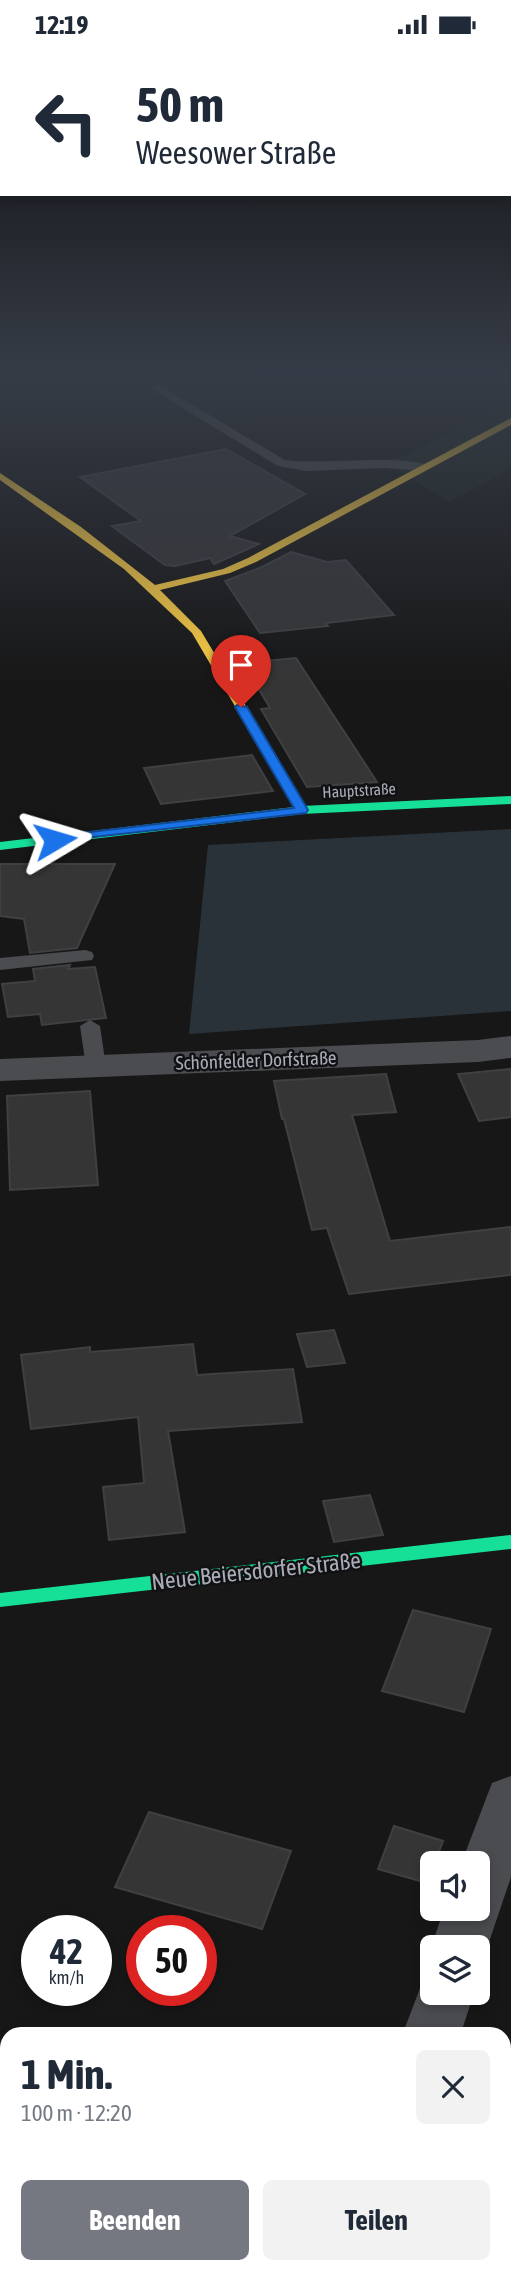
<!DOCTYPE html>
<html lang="de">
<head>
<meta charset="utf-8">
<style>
	:root { --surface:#fff; --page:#f2f2f3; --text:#1f2937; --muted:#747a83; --accent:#757880 }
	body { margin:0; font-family:"Asap Condensed",sans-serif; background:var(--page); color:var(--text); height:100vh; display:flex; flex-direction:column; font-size:26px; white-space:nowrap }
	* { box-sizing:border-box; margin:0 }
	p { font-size:23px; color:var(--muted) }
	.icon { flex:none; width:38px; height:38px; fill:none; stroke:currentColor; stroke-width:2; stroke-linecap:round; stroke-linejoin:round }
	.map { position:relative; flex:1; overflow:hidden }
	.side { position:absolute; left:0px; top:1978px; width:511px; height:247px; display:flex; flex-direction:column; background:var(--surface); border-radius:21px 21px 0 0; box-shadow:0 4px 10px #0003 }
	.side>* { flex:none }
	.banner { position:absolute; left:0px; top:0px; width:511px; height:147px; box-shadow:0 4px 10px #0003; background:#fff; color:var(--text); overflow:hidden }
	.fabs { position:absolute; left:420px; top:1802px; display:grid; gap:14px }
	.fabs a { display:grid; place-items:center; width:70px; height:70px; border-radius:10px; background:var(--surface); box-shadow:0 4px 10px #0003; font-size:35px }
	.speed { position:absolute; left:21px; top:1866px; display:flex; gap:14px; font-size:35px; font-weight:700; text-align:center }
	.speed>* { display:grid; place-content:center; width:91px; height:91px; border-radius:50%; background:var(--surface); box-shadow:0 4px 10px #0003; line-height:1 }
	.speed small { font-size:18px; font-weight:400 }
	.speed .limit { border:10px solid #d22; background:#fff; color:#111 }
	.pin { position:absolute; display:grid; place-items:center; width:60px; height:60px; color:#fff; margin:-72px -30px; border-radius:50% 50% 50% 0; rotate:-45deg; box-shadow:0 0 7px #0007 }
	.pin .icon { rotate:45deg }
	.me { position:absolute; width:77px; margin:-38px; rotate:83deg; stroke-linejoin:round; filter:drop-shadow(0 0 5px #0008) }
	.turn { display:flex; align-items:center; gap:24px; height:147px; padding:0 21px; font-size:32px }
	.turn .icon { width:91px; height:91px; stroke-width:2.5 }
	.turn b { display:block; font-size:49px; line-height:60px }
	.round { display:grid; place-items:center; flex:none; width:74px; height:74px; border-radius:10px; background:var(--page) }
	.summary { display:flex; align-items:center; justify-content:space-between; height:119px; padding:0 21px }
	h1 { font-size:42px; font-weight:700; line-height:52px }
	.cta { display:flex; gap:14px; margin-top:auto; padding:14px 21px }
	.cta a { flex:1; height:80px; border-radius:10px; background:var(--accent); color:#fff; font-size:28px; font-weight:700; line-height:80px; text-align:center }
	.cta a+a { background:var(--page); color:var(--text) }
	.status { display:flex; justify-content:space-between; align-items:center; height:49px; padding:0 35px; background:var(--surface); direction:ltr }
	.status svg { height:19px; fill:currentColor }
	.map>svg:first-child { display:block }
</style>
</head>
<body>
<div class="status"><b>12:19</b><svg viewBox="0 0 49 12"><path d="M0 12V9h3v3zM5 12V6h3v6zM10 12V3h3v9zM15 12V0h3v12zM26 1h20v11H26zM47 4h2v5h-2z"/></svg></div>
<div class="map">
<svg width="511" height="2223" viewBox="0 0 511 2223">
	<rect width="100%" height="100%" fill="#171717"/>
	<path fill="#1d241e" d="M511,352V420L449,453L383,412L401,408Z"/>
	<path fill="#2a3239" d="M511,780V962L189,985L208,796Z"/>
	<g fill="#353536" stroke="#3f4043" stroke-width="2">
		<path d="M226,400L305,445L230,487L259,495L214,515L210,509L175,517L165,516L112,477L141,472L80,428Z"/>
		<path d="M291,503L327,513L346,511L394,566L326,574L328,577L260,584L225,532L262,518Z"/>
		<path d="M296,609L377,733L307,738L261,660L270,659L243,614Z"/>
		<path d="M252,706L273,742L161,755L144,719Z"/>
		<path d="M0,815H115L77,899L30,904L24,870L0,867Z"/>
		<path d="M70,916L68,920L95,918L106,969L42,976L40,965L8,968L2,935L35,932L33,920Z"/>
		<path d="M511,1020V1068L479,1072L458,1025Z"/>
		<path d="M386,1025L396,1063L352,1066L390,1192L511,1178V1226L349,1245L327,1179L312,1181L284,1070H282L274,1032Z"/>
		<path d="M90,1042L98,1136L10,1141L7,1047Z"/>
		<path d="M334,1281L345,1314L307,1318L297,1285Z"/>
		<path d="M193,1295L197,1326L293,1320L302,1373L168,1382L185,1483L109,1491L103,1438L144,1434L138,1368L31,1380L21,1306L90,1298V1303Z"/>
		<path d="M370,1446L383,1486L334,1493L323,1452Z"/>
		<path d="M413,1561L491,1580L464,1663L382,1642Z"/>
		<path d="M149,1763L291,1802L262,1880L115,1838Z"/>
		<path d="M394,1777L443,1792L427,1834L378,1820Z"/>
	</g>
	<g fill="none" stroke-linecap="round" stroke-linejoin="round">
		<g fill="#4b4c50" fill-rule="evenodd">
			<path d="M153,337H161L285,411C317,416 411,404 430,418L424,422L384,419L306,422L278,417L153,341Z"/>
			<path d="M85,901L92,903L94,907L92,911L0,921V909Z"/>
			<path d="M90,971L100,977L106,1018L103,1022H89L86,1018L80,977Z"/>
		</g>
		<g fill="#4b4c50" fill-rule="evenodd">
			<path d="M511,987V1009L478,1013L0,1032V1010L478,991Z"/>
			<path d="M511,1727V1828L487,1899L478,1917V1899H432V1902L431,1899L444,1860H478V1815H461L492,1734Z"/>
			<path d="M432,1923V1944H474L461,1984H403L425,1926Z"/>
			<path d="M326,2217H390L388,2223H324Z"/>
		</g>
		<g fill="#16e098" fill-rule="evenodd">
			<path d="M511,747V755L302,765L0,801V793L302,757Z"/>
			<path d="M511,1486V1500L0,1558V1544Z"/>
		</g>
		<path fill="#ffcf43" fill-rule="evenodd" d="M511,369V376L256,513L230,524L160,541L201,582L308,761L302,765L296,761L192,584L124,520L0,431V424L81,478L155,536L223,520L248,509Z"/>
	</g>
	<linearGradient id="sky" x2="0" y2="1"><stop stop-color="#0d0d0d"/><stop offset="0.51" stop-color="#363c47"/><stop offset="1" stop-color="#363c47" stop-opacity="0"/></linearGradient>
	<rect width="511" height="636" fill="url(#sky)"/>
	<path fill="#1a73e8" stroke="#114b97" stroke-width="2" d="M237,656L247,658L308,761L306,764L50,793L49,791L55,787L294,759L235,658Z"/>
	<g text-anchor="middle" stroke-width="5" stroke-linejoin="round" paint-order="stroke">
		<g font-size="16" fill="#a8adb8" stroke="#111113">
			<text transform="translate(359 741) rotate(-3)" y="6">Hauptstraße</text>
		</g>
		<g font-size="19" fill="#a8adb8" stroke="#111113">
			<text transform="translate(256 1011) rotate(-2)" y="7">Schönfelder Dorfstraße</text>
		</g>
		<g font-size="23" fill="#a8adb8" stroke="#111113">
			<text transform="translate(256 1522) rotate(-6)" y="8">Neue Beiersdorfer Straße</text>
		</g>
	</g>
</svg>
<div class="fabs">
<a><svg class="icon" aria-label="sound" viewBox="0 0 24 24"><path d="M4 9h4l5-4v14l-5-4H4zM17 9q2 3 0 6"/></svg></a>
<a><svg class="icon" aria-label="layers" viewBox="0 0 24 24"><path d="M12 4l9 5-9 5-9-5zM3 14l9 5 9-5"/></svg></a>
</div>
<div class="speed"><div>42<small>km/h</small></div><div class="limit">50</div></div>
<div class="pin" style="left:241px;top:658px;background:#d93025"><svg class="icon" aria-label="arrive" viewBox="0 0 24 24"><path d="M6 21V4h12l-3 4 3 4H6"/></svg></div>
<svg class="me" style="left:55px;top:791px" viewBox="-20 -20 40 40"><path d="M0-17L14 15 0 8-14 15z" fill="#1a73e8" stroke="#fff" stroke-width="4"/></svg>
<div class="banner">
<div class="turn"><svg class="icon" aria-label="left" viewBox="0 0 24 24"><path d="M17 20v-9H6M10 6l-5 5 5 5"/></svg><div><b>50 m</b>Weesower Straße</div></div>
</div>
<section class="side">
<div class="summary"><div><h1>1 Min.</h1><p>100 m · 12:20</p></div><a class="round"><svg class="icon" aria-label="close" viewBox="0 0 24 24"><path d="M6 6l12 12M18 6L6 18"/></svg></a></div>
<div class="cta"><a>Beenden</a><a>Teilen</a></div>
</section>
</div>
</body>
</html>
